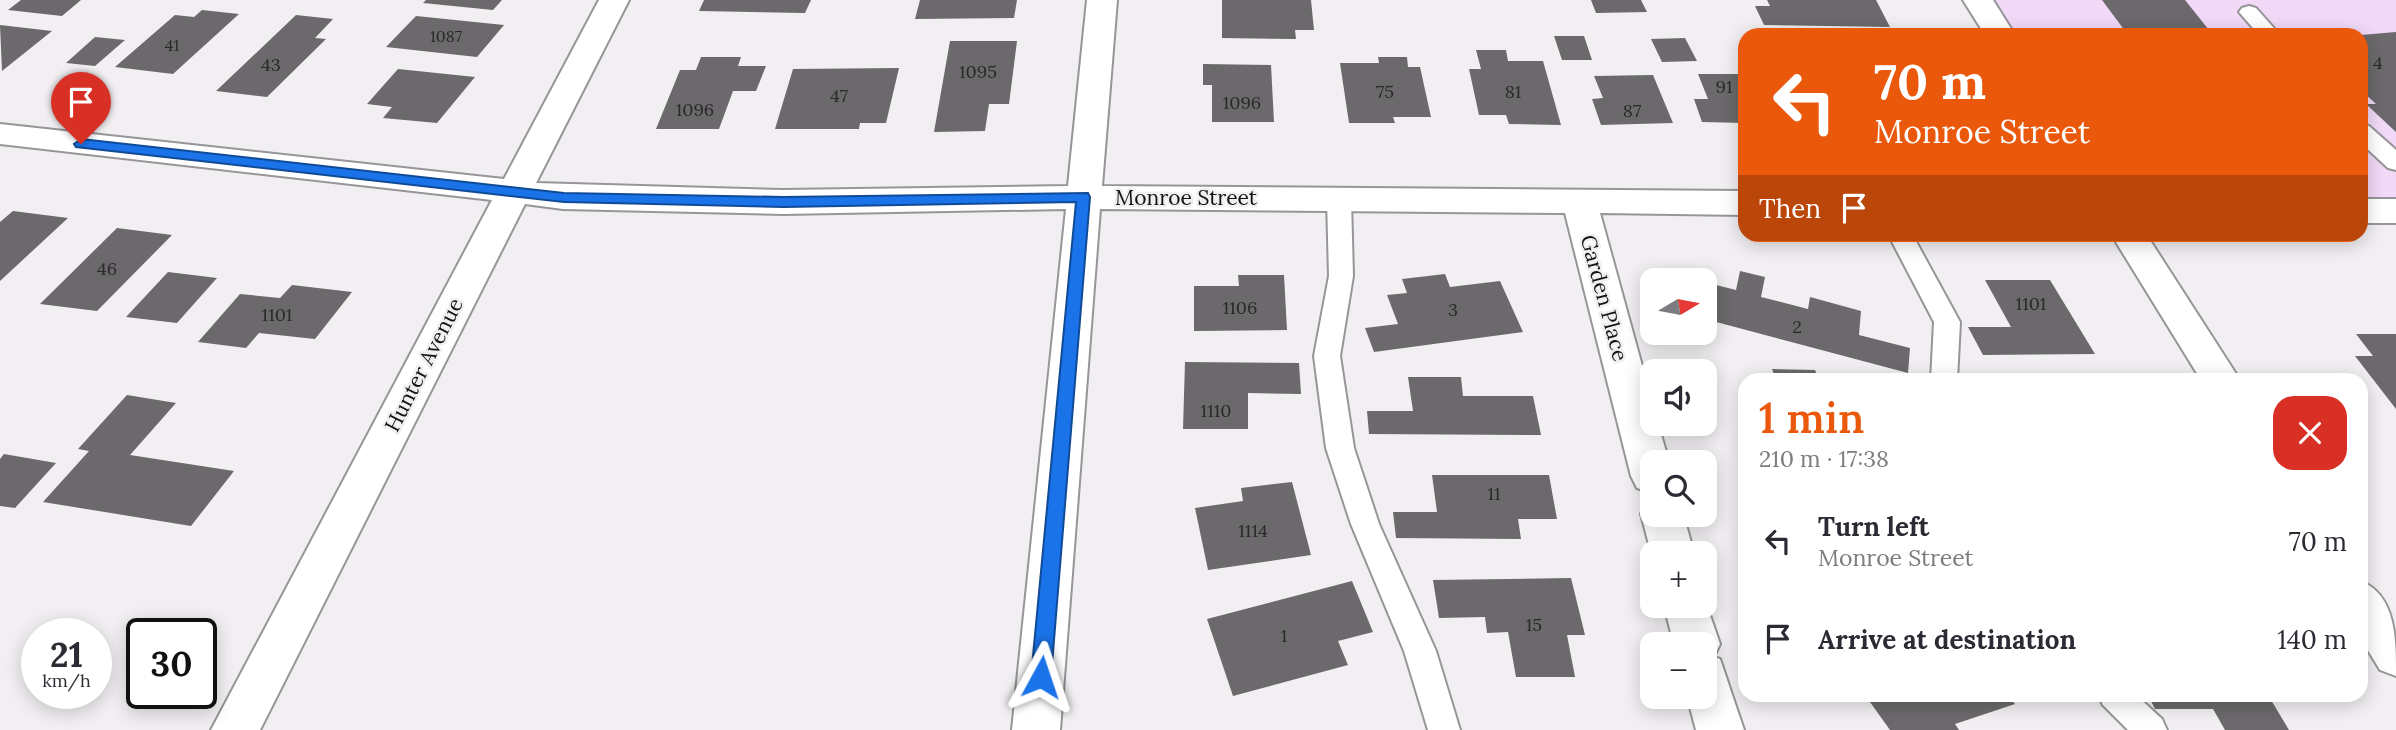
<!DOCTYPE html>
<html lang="en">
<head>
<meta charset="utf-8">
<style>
	:root { --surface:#fff; --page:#f2f2f3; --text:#2b2b33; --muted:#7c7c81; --accent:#ea580c }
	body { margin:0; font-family:Lora,serif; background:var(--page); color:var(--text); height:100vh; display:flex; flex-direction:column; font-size:26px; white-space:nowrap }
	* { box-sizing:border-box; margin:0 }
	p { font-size:23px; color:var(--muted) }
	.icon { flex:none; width:38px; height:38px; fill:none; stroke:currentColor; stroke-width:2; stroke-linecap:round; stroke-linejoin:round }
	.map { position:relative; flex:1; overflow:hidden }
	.sheet { position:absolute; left:1738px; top:373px; width:630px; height:329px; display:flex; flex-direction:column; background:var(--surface); border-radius:21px; box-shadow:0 4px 18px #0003 }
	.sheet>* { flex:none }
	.guide { position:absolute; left:1738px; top:28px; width:630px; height:214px; border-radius:21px; box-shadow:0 4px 18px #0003; background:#ea580c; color:#fff; overflow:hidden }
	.needle { width:46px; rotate:80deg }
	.tools { position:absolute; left:1640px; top:268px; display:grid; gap:14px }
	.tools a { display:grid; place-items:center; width:77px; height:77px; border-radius:14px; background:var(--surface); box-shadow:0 4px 18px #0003; font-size:35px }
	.speed { position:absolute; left:21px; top:618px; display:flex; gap:14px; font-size:35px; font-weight:700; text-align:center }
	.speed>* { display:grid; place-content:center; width:91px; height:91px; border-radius:50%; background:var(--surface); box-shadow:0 4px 18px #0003; line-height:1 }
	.speed small { font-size:18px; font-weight:400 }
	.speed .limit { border:4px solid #111; border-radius:10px; background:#fff; color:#111 }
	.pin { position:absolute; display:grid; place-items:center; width:60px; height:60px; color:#fff; margin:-72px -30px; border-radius:50% 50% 50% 0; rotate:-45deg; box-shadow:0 0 7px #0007 }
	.pin .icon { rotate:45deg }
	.me { position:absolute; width:77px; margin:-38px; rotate:5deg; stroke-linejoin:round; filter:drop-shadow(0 0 5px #0008) }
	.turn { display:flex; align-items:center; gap:24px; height:147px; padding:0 21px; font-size:32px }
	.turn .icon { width:91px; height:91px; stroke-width:2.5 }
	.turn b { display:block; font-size:49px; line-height:60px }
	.then { display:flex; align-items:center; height:66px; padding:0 21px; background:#0003; gap:14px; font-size:26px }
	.round { display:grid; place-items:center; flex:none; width:74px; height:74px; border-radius:21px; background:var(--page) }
	.summary { display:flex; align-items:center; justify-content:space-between; height:119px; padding:0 21px }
	h1 { font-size:42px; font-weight:600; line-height:52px; color:var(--accent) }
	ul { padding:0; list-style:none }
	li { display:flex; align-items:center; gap:21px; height:98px; padding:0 21px }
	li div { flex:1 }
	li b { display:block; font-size:26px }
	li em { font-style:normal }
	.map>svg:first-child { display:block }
</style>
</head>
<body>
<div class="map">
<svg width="2396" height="730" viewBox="0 0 2396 730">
	<rect width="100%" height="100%" fill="#f2eff2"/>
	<path fill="#f1d9f7" d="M1991,0H2396V203H2361V35H2013Z"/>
	<g fill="#6b696b">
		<path d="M21,0H81L62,16L8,10Z"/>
		<path d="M426,0H502L493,10L423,3Z"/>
		<path d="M704,0H811L805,13L699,11Z"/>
		<path d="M920,0H1017L1014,18L915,19Z"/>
		<path d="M1222,0H1311L1314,30H1295L1296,39L1222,38Z"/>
		<path d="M1591,0H1641L1647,12L1596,13Z"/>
		<path d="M1767,0H1876L1890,27L1764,25L1755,6H1770Z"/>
		<path d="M2102,0H2185L2213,35H2128Z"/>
		<path d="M202,10L239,14L173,74L115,67L175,15L194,17Z"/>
		<path d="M296,15L333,19L315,38L326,39L267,97L216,91Z"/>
		<path d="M416,16L504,25L477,57L386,47Z"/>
		<path d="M0,25L52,31L2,71Z"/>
		<path d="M2396,32V132L2366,104H2376L2361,90V35Z"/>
		<path d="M1554,36H1584L1592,60H1562Z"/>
		<path d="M95,37L125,40L95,66L66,63Z"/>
		<path d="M1685,38L1697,61L1662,62L1651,39Z"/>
		<path d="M950,41H1017L1009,104H989L985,131L934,132Z"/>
		<path d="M1476,50H1506L1508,61H1543L1561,125L1509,124L1506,115H1479L1469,69H1481Z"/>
		<path d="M701,57H741L738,66H766L756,91H733L719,129H656L680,70H696Z"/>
		<path d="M1378,57H1407L1408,67H1420L1431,117H1393L1395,123H1349L1340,63H1379Z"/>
		<path d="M1203,64L1271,65L1274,122H1212V85H1203Z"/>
		<path d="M899,68L886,123H860L859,129H775L793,69Z"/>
		<path d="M398,69L475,77L437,123L383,118L392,107L367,104Z"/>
		<path d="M1698,74H1745V123L1702,122L1694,99H1708Z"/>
		<path d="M1653,75L1673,123L1601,125L1592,99L1603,98L1594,76Z"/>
		<path d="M13,211L68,218L0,281V222Z"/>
		<path d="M117,228L172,235L97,311L40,304Z"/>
		<path d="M1740,271L1765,277L1761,297L1808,309L1810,297L1861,311L1859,335L1910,348L1908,373L1705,319L1712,284L1736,290Z"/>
		<path d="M168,272L217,278L177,323L126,317Z"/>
		<path d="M1445,274L1450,287L1500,281L1523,332L1374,352L1365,328L1398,324L1387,295L1407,293L1402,279Z"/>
		<path d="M1238,275H1284L1287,330L1194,331V286H1239Z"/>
		<path d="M1985,280H2050L2095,354L1983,355L1968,327H2011Z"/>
		<path d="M292,285L352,292L315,339L259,333L246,348L198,342L240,294L280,298Z"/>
		<path d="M2356,334H2396V409L2355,356H2373Z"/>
		<path d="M1185,362L1299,363L1301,394L1248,393V429H1183Z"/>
		<path d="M1772,369L1815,370L1819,380H1776Z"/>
		<path d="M1408,377H1461L1463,396H1533L1541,435L1369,434L1367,411H1413Z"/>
		<path d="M127,395L176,403L130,455L234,471L191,526L43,502L89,451L78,449Z"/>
		<path d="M4,454L56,463L15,508L0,506V459Z"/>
		<path d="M1432,475H1549L1557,519H1518L1521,539L1396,538L1393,512H1437Z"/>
		<path d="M1292,482L1311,555L1208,570L1195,508L1243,501L1241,488Z"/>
		<path d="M1571,578L1585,635H1567L1575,677H1516L1508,632L1487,633L1485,617L1439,618L1433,580Z"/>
		<path d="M1352,581L1373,632L1338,641L1348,665L1233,696L1207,619Z"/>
		<path d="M1865,695H2007L2015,704L1955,724L1959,730H1890Z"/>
		<path d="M2148,695H2268L2289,730H2225L2213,709H2155Z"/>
	</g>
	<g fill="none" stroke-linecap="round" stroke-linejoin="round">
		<defs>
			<g id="service">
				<path d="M2249,6L2256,8L2280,35H2259L2239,12L2242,8Z"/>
				<path d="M2361,124L2369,126L2396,150V170L2388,168L2361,143Z"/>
				<path d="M1339,191L1347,193L1351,199L1353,276L1340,356L1354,448L1379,524L1436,651L1460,730H1428L1404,651L1351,524L1326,448L1314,356L1329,276L1327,199L1331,193Z"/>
				<path d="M1888,234H1912L1960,322L1957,380H1931L1934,322Z"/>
				<path d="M2098,695H2136L2162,719L2167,730H2128L2103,705Z"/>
			</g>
			<g id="minor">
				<path d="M599,0H629L536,183L783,190L1068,186L1087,0H1117L1102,186L1745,191V215L1600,213L1652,402V424H1658L1669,462H1652V493L1637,488L1631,476L1565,213L1100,209L1060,730H1012L1066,209L783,214L563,209L525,204L260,730H211L492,200L0,144V124L504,179Z"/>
				<path d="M1963,0H1993L2015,35H1985Z"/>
				<rect x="2361" y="199" width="35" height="24"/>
				<path d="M2111,234H2146L2240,380H2201Z"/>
				<path d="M1652,500V514H1683L1694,553H1652V556L1641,514L1647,502Z"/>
				<path d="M2361,581C2396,596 2396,638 2396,676L2380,670L2361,639Z"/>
				<path d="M1704,598L1720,644L1714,657L1720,659L1744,730H1696L1687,696H1704V644H1674L1664,606H1704Z"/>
			</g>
		</defs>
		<use href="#service" stroke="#979598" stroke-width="4"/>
		<use href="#minor" stroke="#979598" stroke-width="4"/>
		<use href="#service" fill="#fff" fill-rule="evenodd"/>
		<use href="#minor" fill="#fff" fill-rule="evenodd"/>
	</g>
	<path fill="#1a73e8" stroke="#114b97" stroke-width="2" d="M81,139L564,193L783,197L1088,193L1090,197L1051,677L1048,683L1041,685L1034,683L1031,677L1076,202L783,207L564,202L76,147L74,144Z"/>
	<g text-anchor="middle" stroke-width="5" stroke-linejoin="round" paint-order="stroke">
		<g font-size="16" fill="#2a282a">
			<text x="446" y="42">1087</text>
			<text x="172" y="51">41</text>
		</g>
		<g font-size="18" fill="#2a282a">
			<text x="2378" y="69">4</text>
			<text x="271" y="71">43</text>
			<text x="978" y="78">1095</text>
			<text x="1724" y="93">91</text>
			<text x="1385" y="98">75</text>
			<text x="1513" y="98">81</text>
			<text x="839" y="102">47</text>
			<text x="1242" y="109">1096</text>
			<text x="695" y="116">1096</text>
			<text x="1632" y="117">87</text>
			<text x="107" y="275">46</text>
			<text x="2031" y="310">1101</text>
			<text x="1240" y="314">1106</text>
			<text x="1453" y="316">3</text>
			<text x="277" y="321">1101</text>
			<text x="1797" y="333">2</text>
			<text x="1216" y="417">1110</text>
			<text x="1494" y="500">11</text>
			<text x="1253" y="537">1114</text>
			<text x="1534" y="631">15</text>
			<text x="1284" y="642">1</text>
		</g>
		<g font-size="21" fill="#141314" stroke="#f2eff2">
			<text x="1186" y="205">Monroe Street</text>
			<text transform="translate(1604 298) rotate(75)" y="7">Garden Place</text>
			<text transform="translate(424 365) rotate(-63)" y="7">Hunter Avenue</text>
		</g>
	</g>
</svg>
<div class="tools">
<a><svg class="needle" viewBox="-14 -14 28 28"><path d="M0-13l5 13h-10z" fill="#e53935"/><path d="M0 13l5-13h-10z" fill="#7c7c81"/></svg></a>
<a><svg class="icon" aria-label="sound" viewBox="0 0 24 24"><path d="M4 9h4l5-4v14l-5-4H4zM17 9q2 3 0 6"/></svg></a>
<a><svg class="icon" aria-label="search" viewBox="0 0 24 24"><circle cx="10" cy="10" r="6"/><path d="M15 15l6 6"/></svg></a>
<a>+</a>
<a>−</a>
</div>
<div class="speed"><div>21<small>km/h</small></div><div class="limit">30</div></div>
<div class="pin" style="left:81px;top:144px;background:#d93025"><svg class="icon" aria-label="arrive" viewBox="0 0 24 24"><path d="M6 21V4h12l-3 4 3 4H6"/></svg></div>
<svg class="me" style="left:1041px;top:677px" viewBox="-20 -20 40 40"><path d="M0-17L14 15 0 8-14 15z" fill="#1a73e8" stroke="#fff" stroke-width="4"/></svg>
<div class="guide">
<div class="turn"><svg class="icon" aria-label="left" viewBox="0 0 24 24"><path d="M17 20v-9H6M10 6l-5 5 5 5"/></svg><div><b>70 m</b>Monroe Street</div></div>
<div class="then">Then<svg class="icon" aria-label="arrive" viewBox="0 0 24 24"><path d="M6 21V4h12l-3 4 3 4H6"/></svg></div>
</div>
<section class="sheet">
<div class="summary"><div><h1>1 min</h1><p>210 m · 17:38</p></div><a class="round" style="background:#d93025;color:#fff"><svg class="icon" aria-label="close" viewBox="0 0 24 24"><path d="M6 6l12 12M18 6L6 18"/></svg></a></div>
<ul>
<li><svg class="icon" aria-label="left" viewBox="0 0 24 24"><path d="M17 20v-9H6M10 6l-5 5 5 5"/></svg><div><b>Turn left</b><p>Monroe Street</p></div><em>70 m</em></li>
<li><svg class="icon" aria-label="arrive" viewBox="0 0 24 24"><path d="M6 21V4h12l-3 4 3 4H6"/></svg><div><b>Arrive at destination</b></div><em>140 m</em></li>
</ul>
</section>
</div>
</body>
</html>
